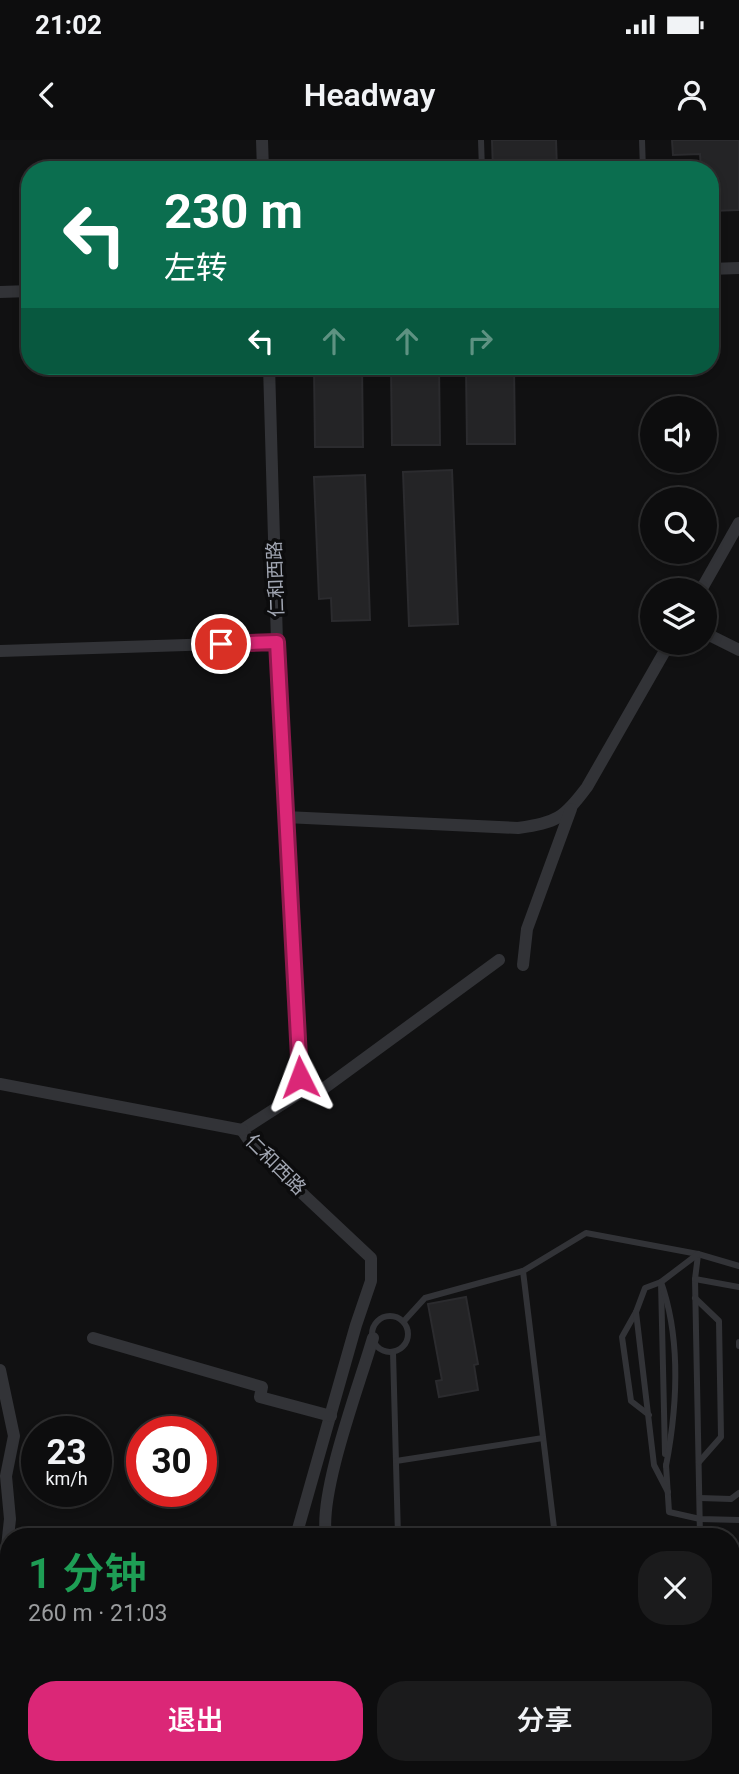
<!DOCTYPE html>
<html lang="zh">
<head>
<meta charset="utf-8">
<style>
	:root { --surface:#0d0d0e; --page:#1b1b1c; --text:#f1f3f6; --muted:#9a9c9e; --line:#2d2d2e; --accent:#db2777 }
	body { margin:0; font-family:Roboto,"Noto Sans SC",sans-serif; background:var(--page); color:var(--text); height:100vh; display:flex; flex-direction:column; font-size:26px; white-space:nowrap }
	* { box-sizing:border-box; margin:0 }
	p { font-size:23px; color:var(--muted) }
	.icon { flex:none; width:38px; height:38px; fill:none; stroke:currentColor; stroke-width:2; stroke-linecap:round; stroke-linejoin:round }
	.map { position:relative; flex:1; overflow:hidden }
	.details { position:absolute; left:0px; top:1388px; width:740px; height:247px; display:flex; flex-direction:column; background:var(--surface); border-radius:28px 28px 0 0; box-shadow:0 4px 10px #0003,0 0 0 2px var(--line) }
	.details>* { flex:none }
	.hud { position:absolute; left:21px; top:21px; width:698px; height:214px; border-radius:28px; box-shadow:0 4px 10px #0003,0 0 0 2px var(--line); background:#0b6e4f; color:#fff; overflow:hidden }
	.buttons { position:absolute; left:640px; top:256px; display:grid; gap:14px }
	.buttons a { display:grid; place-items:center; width:77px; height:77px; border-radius:50%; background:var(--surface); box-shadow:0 4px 10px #0003,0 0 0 2px var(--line); font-size:35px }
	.speed { position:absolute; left:21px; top:1276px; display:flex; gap:14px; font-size:35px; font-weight:700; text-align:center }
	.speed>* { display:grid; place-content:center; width:91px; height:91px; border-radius:50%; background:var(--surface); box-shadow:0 4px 10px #0003,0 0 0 2px var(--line); line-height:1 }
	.speed small { font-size:18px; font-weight:400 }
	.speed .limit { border:10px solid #d22; background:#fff; color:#111 }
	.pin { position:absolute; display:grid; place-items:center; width:60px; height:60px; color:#fff; margin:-30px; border:4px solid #fff; border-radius:50%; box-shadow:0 2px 7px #0007 }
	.me { position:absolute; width:77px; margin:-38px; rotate:357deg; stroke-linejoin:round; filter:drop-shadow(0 0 5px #0008) }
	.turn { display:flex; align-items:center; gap:24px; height:147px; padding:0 28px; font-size:32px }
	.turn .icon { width:91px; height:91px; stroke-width:2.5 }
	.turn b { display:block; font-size:49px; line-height:60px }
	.lanes { display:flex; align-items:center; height:66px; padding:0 28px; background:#0003; justify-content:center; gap:35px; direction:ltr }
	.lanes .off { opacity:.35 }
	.round { display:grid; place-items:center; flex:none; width:74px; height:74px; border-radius:28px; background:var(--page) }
	.headline { display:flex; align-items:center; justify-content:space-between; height:119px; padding:0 28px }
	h1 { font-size:42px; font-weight:600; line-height:52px; color:#1e9e55 }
	.primary-button { display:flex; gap:14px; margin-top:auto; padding:14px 28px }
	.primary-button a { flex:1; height:80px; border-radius:28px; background:var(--accent); color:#fff; font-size:28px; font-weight:600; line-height:80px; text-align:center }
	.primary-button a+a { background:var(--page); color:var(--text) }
	.status { display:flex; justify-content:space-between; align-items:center; height:49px; padding:0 35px; background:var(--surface); direction:ltr }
	.status svg { height:19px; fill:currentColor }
	header { display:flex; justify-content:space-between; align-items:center; height:91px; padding:0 28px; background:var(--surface); font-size:32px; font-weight:600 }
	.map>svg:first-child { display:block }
</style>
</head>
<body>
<div class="status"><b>21:02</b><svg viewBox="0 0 49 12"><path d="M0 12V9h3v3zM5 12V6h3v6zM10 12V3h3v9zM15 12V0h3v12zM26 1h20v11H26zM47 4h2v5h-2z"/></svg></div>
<header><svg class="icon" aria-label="back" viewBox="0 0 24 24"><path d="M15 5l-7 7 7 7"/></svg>Headway<svg class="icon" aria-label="person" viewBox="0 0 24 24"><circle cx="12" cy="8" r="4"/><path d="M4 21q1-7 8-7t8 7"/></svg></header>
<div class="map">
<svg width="739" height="1634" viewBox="0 0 739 1634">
	<rect width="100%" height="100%" fill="#111112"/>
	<g fill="#242426" stroke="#2b2b2e" stroke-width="2">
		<path d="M492,0H556L557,30H493Z"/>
		<path d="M672,0H739V70L710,71V30H701L700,14L673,15Z"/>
		<path d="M314,226H362L363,307H315Z"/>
		<path d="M391,226H439L440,305H392Z"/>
		<path d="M466,226H514L515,304H467Z"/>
		<path d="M452,330L458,484L409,486L403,332Z"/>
		<path d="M365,335L370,480L332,481L331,458L319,459L314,337Z"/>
		<path d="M466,1157L478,1224L474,1225L478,1250L439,1257L436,1241L442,1240L428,1164Z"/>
	</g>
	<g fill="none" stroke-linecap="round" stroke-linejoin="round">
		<g stroke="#323337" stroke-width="6">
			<path d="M481,0L482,30"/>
			<path d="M642,0L643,30"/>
			<path d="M698,1115L695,1139L700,1396"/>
			<path d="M523,1131L555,1396"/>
			<path d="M695,1139L739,1147"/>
			<path d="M695,1158L719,1181L721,1297L699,1322"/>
			<path d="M636,1172L622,1197L631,1261L649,1275"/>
			<circle cx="390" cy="1194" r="18"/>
			<path d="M404,1181L425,1158L523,1131L586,1093L698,1114L739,1126"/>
			<path d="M739,1202V1206"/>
			<path d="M393,1212L398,1396"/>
			<path d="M665,1314L661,1142L698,1114"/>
			<path d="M396,1321L543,1298"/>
			<path d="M666,1325L669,1372L700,1379L739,1380"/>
			<path d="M666,1326C677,1268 681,1199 661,1142L645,1148L636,1172L654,1325L668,1352"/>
			<path d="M700,1358L731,1359L739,1353"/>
			<path d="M732,1414L739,1422"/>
			<path d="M732,1503L739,1497"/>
			<path d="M732,1571L739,1558"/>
			<path d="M323,1626L324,1634"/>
			<path d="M431,1626L433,1634"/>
			<path d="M503,1626L504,1634"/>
			<path d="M511,1626L512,1634"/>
			<path d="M582,1626L583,1634"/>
			<path d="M716,1626L719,1634"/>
			<path d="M671,1634L674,1626"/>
		</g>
		<g stroke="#323337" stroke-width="12">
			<path d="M262,0L263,30"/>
			<path d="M710,129L739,128"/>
			<path d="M0,152L30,151"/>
			<path d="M269,226L277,502L300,937L298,954L242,990L255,1009L371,1118V1141L356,1185L296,1396"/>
			<path d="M701,450L739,383"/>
			<path d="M705,493L739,510"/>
			<path d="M0,511L277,502"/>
			<path d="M285,677L518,688C557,682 563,679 587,647L670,502"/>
			<path d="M523,825L527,789L571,669"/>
			<path d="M0,944L242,990"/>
			<path d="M298,954L323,949L499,820"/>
			<path d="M93,1198L262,1247L260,1257L331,1276"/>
			<path d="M0,1230L14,1296L6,1336L10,1379L7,1407L0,1428"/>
			<path d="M326,1396C319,1351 359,1246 373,1198"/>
			<path d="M0,1527H9"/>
			<path d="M75,1626L78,1634"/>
			<path d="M359,1626L360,1634"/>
			<path d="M237,1634L238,1626"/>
		</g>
	</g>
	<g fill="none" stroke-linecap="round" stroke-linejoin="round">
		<defs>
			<path id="route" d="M221,504L277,502L300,937"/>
		</defs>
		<use href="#route" stroke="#8e194d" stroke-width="18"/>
		<use href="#route" stroke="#db2777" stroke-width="12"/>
	</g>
	<g text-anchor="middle" stroke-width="7" stroke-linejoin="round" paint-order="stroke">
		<g font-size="19" fill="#a2a7b3" stroke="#0c0c0d">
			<text transform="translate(275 439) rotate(-92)" y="7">仁和西路</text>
			<text transform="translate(276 1024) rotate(45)" y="7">仁和西路</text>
		</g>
	</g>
</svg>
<div class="buttons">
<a><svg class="icon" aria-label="sound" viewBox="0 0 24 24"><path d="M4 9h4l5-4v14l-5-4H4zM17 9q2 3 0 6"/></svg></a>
<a><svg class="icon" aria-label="search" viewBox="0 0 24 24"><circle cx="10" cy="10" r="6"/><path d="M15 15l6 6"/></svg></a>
<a><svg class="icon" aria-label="layers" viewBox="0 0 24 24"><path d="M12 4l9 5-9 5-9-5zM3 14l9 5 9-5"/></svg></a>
</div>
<div class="speed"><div>23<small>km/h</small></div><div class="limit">30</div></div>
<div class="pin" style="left:221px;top:504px;background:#d93025"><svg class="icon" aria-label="arrive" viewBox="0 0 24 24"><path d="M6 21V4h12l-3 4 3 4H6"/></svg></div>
<svg class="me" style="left:300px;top:937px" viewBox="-20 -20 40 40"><path d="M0-17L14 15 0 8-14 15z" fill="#db2777" stroke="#fff" stroke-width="4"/></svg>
<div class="hud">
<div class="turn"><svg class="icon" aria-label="left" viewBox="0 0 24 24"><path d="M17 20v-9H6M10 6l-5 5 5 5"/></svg><div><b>230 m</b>左转</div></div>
<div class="lanes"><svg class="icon" aria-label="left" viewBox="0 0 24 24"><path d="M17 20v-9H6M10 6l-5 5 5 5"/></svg><svg class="icon off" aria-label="ahead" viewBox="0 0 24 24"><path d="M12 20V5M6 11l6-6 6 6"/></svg><svg class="icon off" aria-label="ahead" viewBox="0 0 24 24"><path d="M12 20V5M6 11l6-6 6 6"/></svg><svg class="icon off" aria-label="right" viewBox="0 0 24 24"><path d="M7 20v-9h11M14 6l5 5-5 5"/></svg></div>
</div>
<section class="details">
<div class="headline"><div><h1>1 分钟</h1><p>260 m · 21:03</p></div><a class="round"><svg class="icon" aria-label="close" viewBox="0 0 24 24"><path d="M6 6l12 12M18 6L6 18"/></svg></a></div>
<div class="primary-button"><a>退出</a><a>分享</a></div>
</section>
</div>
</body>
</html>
